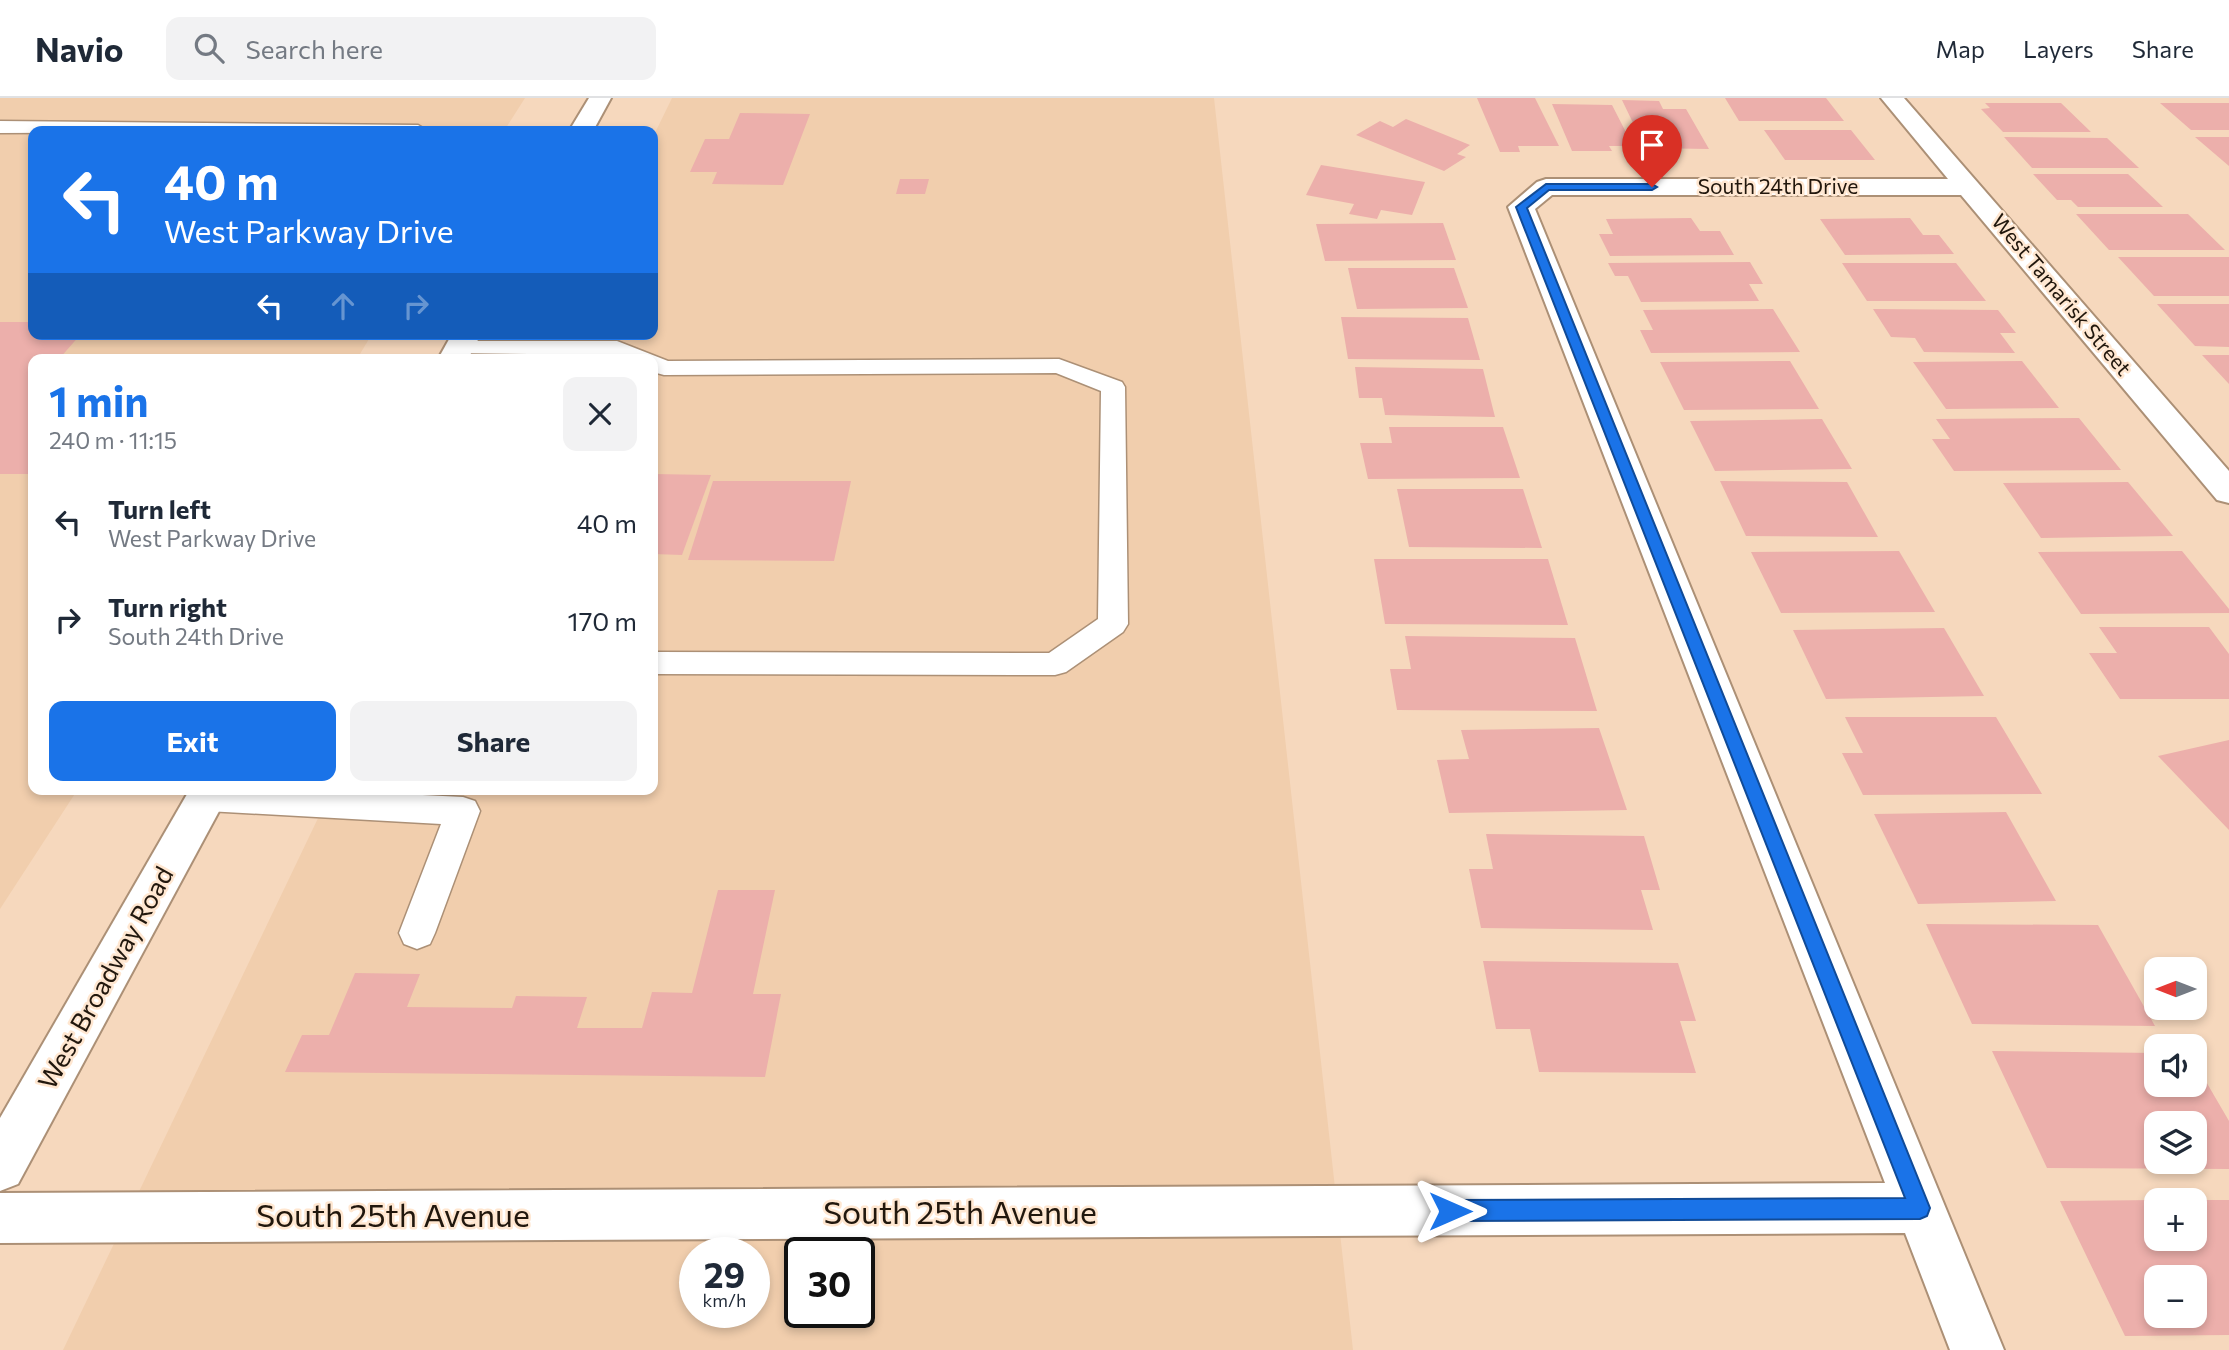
<!DOCTYPE html>
<html lang="en">
<head>
<meta charset="utf-8">
<style>
	:root { --surface:#fff; --page:#f2f2f3; --text:#1f2937; --muted:#747a83; --line:#e0e1e3; --accent:#1a73e8 }
	body { margin:0; font-family:Commissioner,sans-serif; background:var(--page); color:var(--text); height:100vh; display:flex; flex-direction:column; font-size:26px; white-space:nowrap }
	* { box-sizing:border-box; margin:0 }
	p { font-size:23px; color:var(--muted) }
	.icon { flex:none; width:38px; height:38px; fill:none; stroke:currentColor; stroke-width:2; stroke-linecap:round; stroke-linejoin:round }
	.map { position:relative; flex:1; overflow:hidden }
	.side { position:absolute; left:28px; top:256px; width:630px; height:441px; display:flex; flex-direction:column; background:var(--surface); border-radius:14px; box-shadow:0 4px 10px #0003 }
	.side>* { flex:none }
	.guide { position:absolute; left:28px; top:28px; width:630px; height:214px; border-radius:14px; box-shadow:0 4px 10px #0003; background:#1a73e8; color:#fff; overflow:hidden }
	.needle { width:46px; rotate:270deg }
	.buttons { position:absolute; left:2144px; top:859px; display:grid; gap:14px }
	.buttons a { display:grid; place-items:center; width:63px; height:63px; border-radius:14px; background:var(--surface); box-shadow:0 4px 10px #0003; font-size:35px }
	.speed { position:absolute; left:679px; top:1139px; display:flex; gap:14px; font-size:35px; font-weight:700; text-align:center }
	.speed>* { display:grid; place-content:center; width:91px; height:91px; border-radius:50%; background:var(--surface); box-shadow:0 4px 10px #0003; line-height:1 }
	.speed small { font-size:18px; font-weight:400 }
	.speed .limit { border:4px solid #111; border-radius:10px; background:#fff; color:#111 }
	.pin { position:absolute; display:grid; place-items:center; width:60px; height:60px; color:#fff; margin:-72px -30px; border-radius:50% 50% 50% 0; rotate:-45deg; box-shadow:0 0 7px #0007 }
	.pin .icon { rotate:45deg }
	.me { position:absolute; width:77px; margin:-38px; rotate:90deg; stroke-linejoin:round; filter:drop-shadow(0 0 5px #0008) }
	.turn { display:flex; align-items:center; gap:24px; height:147px; padding:0 21px; font-size:32px }
	.turn .icon { width:91px; height:91px; stroke-width:2.5 }
	.turn b { display:block; font-size:49px; line-height:60px }
	.lanes { display:flex; align-items:center; height:66px; padding:0 21px; background:#0003; justify-content:center; gap:35px; direction:ltr }
	.lanes .off { opacity:.35 }
	.round { display:grid; place-items:center; flex:none; width:74px; height:74px; border-radius:14px; background:var(--page) }
	.headline { display:flex; align-items:center; justify-content:space-between; height:119px; padding:0 21px }
	h1 { font-size:42px; font-weight:700; line-height:52px; color:var(--accent) }
	.cta { display:flex; gap:14px; margin-top:auto; padding:14px 21px }
	.cta a { flex:1; height:80px; border-radius:14px; background:var(--accent); color:#fff; font-size:28px; font-weight:700; line-height:80px; text-align:center }
	.cta a+a { background:var(--page); color:var(--text) }
	ul { padding:0; list-style:none }
	li { display:flex; align-items:center; gap:21px; height:98px; padding:0 21px }
	li div { flex:1 }
	li b { display:block; font-size:26px }
	li em { font-style:normal }
	header { display:flex; align-items:center; gap:42px; box-sizing:border-box; height:98px; padding:0 35px; background:var(--surface); border-bottom:2px solid var(--line) }
	header strong { font-size:33px }
	nav { display:flex; gap:38px; margin-inline-start:auto; font-size:24px }
	.search { width:490px; height:63px; background:var(--page); display:flex; align-items:center; gap:18px; box-sizing:border-box; padding:0 24px; border-radius:14px; color:var(--muted); font-size:26px }
	.map>svg:first-child { display:block }
</style>
</head>
<body>
<header>
<strong>Navio</strong>
<div class="search"><svg class="icon" aria-label="search" viewBox="0 0 24 24"><circle cx="10" cy="10" r="6"/><path d="M15 15l6 6"/></svg>Search here</div>
<nav><a>Map</a><a>Layers</a><a>Share</a></nav>
</header>
<div class="map">
<svg width="2229" height="1252" viewBox="0 0 2229 1252">
	<rect width="100%" height="100%" fill="#f6d8bd"/>
	<g fill="#f1cead" fill-rule="evenodd">
		<path d="M0,0H525L504,33H33V236H372L357,261H33V691H78L0,811Z"/>
		<path d="M672,0H1214L1353,1252H63L332,691H653V261H543L555,236H653V39ZM695,1155H754V1214H695ZM800,1155H859V1214H800Z"/>
	</g>
	<g fill="#ecafab" fill-rule="evenodd">
		<path d="M1477,0H1535L1559,48H1518L1520,54H1500Z"/>
		<path d="M1725,0H1826L1844,23H1739Z"/>
		<path d="M1622,2L1659,3L1663,11H1686L1709,51L1645,50Z"/>
		<path d="M1985,5H2061L2091,34H2003L1981,11L1990,10Z"/>
		<path d="M2160,5H2229V32H2191Z"/>
		<path d="M1552,6L1612,7L1633,48H1609L1612,53H1572Z"/>
		<path d="M740,15L810,16L783,87L712,86L717,74H690L705,41H729Z"/>
		<path d="M1406,21L1470,47L1457,56L1466,59L1444,73L1356,37L1380,23L1393,29Z"/>
		<path d="M1764,32H1851L1875,62H1785Z"/>
		<path d="M2004,39L2107,40L2139,70H2032Z"/>
		<path d="M2195,39H2229V68Z"/>
		<path d="M1321,67L1425,84L1412,117L1381,112L1377,121L1349,116L1354,106L1306,97Z"/>
		<path d="M2033,76H2128L2163,109H2078L2071,102H2057Z"/>
		<path d="M900,81H929L925,96H896Z"/>
		<path d="M2076,116H2188L2225,152H2109Z"/>
		<path d="M1691,120L1700,133H1720L1734,157L1610,158L1599,136H1613L1606,121Z"/>
		<path d="M1910,120L1923,137H1939L1954,156L1845,157L1820,121Z"/>
		<path d="M1443,125L1456,162L1325,163L1316,126Z"/>
		<path d="M2118,159H2229V198H2154Z"/>
		<path d="M1750,164L1763,186H1749L1759,203L1641,204L1628,178H1615L1608,165Z"/>
		<path d="M1842,165H1956L1986,203H1867Z"/>
		<path d="M1348,170H1454L1468,210L1357,211Z"/>
		<path d="M2157,206H2229V249L2195,248Z"/>
		<path d="M1773,211L1800,254L1651,255L1640,232H1653L1643,212Z"/>
		<path d="M1873,211L1998,212L2016,235H2000L2015,255L1924,254L1915,240L1891,239Z"/>
		<path d="M1341,219L1468,220L1480,262L1348,261Z"/>
		<path d="M0,224H33V236H81L59,261H33V376H0Z"/>
		<path d="M2202,257H2229V286Z"/>
		<path d="M1790,263L1819,311L1684,312L1660,264Z"/>
		<path d="M2022,263L2059,310L1946,311L1913,264Z"/>
		<path d="M1355,269L1483,271L1495,319L1385,317L1382,300H1359Z"/>
		<path d="M2079,320L2121,372L1954,373L1932,341H1950L1936,321Z"/>
		<path d="M1822,321L1852,371L1715,373L1690,323Z"/>
		<path d="M1389,329H1503L1520,380L1368,381L1360,345H1392Z"/>
		<path d="M653,376L711,377L682,457L653,456Z"/>
		<path d="M713,383H851L834,463L688,462Z"/>
		<path d="M1720,383L1847,384L1878,439L1746,438Z"/>
		<path d="M2128,384L2173,438L2041,440L2003,385Z"/>
		<path d="M1397,391H1523L1542,450L1409,449Z"/>
		<path d="M1899,453L1935,514L1781,515L1751,454Z"/>
		<path d="M2182,453L2229,511V515L2081,516L2038,454Z"/>
		<path d="M1374,461H1548L1568,527L1385,526Z"/>
		<path d="M2099,529H2209L2229,556V601H2120L2089,555H2117Z"/>
		<path d="M1944,530L1984,598L1826,601L1793,532Z"/>
		<path d="M1405,538L1575,540L1597,613L1397,612L1390,571H1411Z"/>
		<path d="M1845,619H1996L2042,696L1863,697L1842,655H1863Z"/>
		<path d="M1599,630L1627,712L1449,715L1437,662L1469,661L1461,632Z"/>
		<path d="M2229,642V732L2158,658Z"/>
		<path d="M2006,714L2056,803L1918,806L1874,716Z"/>
		<path d="M1486,736L1644,738L1660,792H1641L1653,832L1481,830L1469,771H1493Z"/>
		<path d="M718,792H775L753,896H781L765,979L285,974L302,937H329L355,875L420,876L407,909L512,910L516,898L587,899L577,930H642L652,894L692,895Z"/>
		<path d="M1926,826L2098,827L2155,928L1972,926Z"/>
		<path d="M1483,863L1678,865L1696,923H1680L1696,975L1539,974L1530,931H1496Z"/>
		<path d="M1992,953L2156,955V987H2194V963L2229,1023V1071L2047,1070ZM2156,1026H2194V1064H2156Z"/>
		<path d="M2156,1102V1141H2194V1102H2229V1237L2125,1238L2060,1103ZM2156,1180H2194V1218H2156Z"/>
	</g>
	<g fill="none" stroke-linecap="round" stroke-linejoin="round">
		<defs>
			<g id="service">
				<path d="M0,23L418,27L428,33L0,35Z"/>
				<path d="M459,243H617L668,263L1059,261L1122,284L1125,289L1128,526L1123,534L1066,574L1055,577L653,576V554L1049,555L1098,521L1101,293L1056,275L664,277L653,274V261H621L613,257L451,255L447,250L451,245Z"/>
				<path d="M195,691H301L463,699L475,703L480,713L435,835L430,846L417,851L404,846L399,835L441,726L207,713L195,710L190,700Z"/>
			</g>
			<path id="minor" d="M1881,0H1904L2229,373V405L2217,402L1961,97H1552L1535,111L2004,1252H1950L1905,1135L0,1145V1095L1885,1085L1508,109L1537,84L1546,81H1948Z"/>
			<g id="secondary">
				<path d="M589,0H611L593,33H569Z"/>
				<path d="M452,236H481L468,261H438Z"/>
				<path d="M190,691H231L18,1086L0,1093V1020Z"/>
			</g>
		</defs>
		<use href="#service" stroke="#ac9076" stroke-width="3"/>
		<use href="#minor" stroke="#ac9076" stroke-width="4"/>
		<use href="#secondary" stroke="#ac9076" stroke-width="4"/>
		<use href="#service" fill="#fff" fill-rule="evenodd"/>
		<use href="#minor" fill="#fff" fill-rule="evenodd"/>
		<use href="#secondary" fill="#fff" fill-rule="evenodd"/>
	</g>
	<path fill="#1a73e8" stroke="#114b97" stroke-width="2" d="M1546,86H1652L1657,89L1652,92H1549L1527,110L1930,1110L1927,1118L1920,1121L1450,1123L1442,1120L1439,1113L1442,1105L1450,1102L1905,1100L1516,109Z"/>
	<g text-anchor="middle" stroke-width="5" stroke-linejoin="round" paint-order="stroke">
		<g font-size="21" fill="#21170d" stroke="#ffe7d1">
			<text x="1778" y="96">South 24th Drive</text>
			<text transform="translate(2061 197) rotate(50)" y="7">West Tamarisk Street</text>
		</g>
		<g font-size="26" fill="#21170d" stroke="#ffe7d1">
			<text transform="translate(106 880) rotate(-61)" y="9">West Broadway Road</text>
		</g>
		<g font-size="32" fill="#21170d" stroke="#ffe7d1">
			<text x="960" y="1126">South 25th Avenue</text>
			<text x="393" y="1129">South 25th Avenue</text>
		</g>
	</g>
</svg>
<div class="buttons">
<a><svg class="needle" viewBox="-14 -14 28 28"><path d="M0-13l5 13h-10z" fill="#e53935"/><path d="M0 13l5-13h-10z" fill="#747a83"/></svg></a>
<a><svg class="icon" aria-label="sound" viewBox="0 0 24 24"><path d="M4 9h4l5-4v14l-5-4H4zM17 9q2 3 0 6"/></svg></a>
<a><svg class="icon" aria-label="layers" viewBox="0 0 24 24"><path d="M12 4l9 5-9 5-9-5zM3 14l9 5 9-5"/></svg></a>
<a>+</a>
<a>−</a>
</div>
<div class="speed"><div>29<small>km/h</small></div><div class="limit">30</div></div>
<div class="pin" style="left:1652px;top:89px;background:#d93025"><svg class="icon" aria-label="arrive" viewBox="0 0 24 24"><path d="M6 21V4h12l-3 4 3 4H6"/></svg></div>
<svg class="me" style="left:1450px;top:1113px" viewBox="-20 -20 40 40"><path d="M0-17L14 15 0 8-14 15z" fill="#1a73e8" stroke="#fff" stroke-width="4"/></svg>
<div class="guide">
<div class="turn"><svg class="icon" aria-label="left" viewBox="0 0 24 24"><path d="M17 20v-9H6M10 6l-5 5 5 5"/></svg><div><b>40 m</b>West Parkway Drive</div></div>
<div class="lanes"><svg class="icon" aria-label="left" viewBox="0 0 24 24"><path d="M17 20v-9H6M10 6l-5 5 5 5"/></svg><svg class="icon off" aria-label="ahead" viewBox="0 0 24 24"><path d="M12 20V5M6 11l6-6 6 6"/></svg><svg class="icon off" aria-label="right" viewBox="0 0 24 24"><path d="M7 20v-9h11M14 6l5 5-5 5"/></svg></div>
</div>
<section class="side">
<div class="headline"><div><h1>1 min</h1><p>240 m · 11:15</p></div><a class="round"><svg class="icon" aria-label="close" viewBox="0 0 24 24"><path d="M6 6l12 12M18 6L6 18"/></svg></a></div>
<ul>
<li><svg class="icon" aria-label="left" viewBox="0 0 24 24"><path d="M17 20v-9H6M10 6l-5 5 5 5"/></svg><div><b>Turn left</b><p>West Parkway Drive</p></div><em>40 m</em></li>
<li><svg class="icon" aria-label="right" viewBox="0 0 24 24"><path d="M7 20v-9h11M14 6l5 5-5 5"/></svg><div><b>Turn right</b><p>South 24th Drive</p></div><em>170 m</em></li>
</ul>
<div class="cta"><a>Exit</a><a>Share</a></div>
</section>
</div>
</body>
</html>
